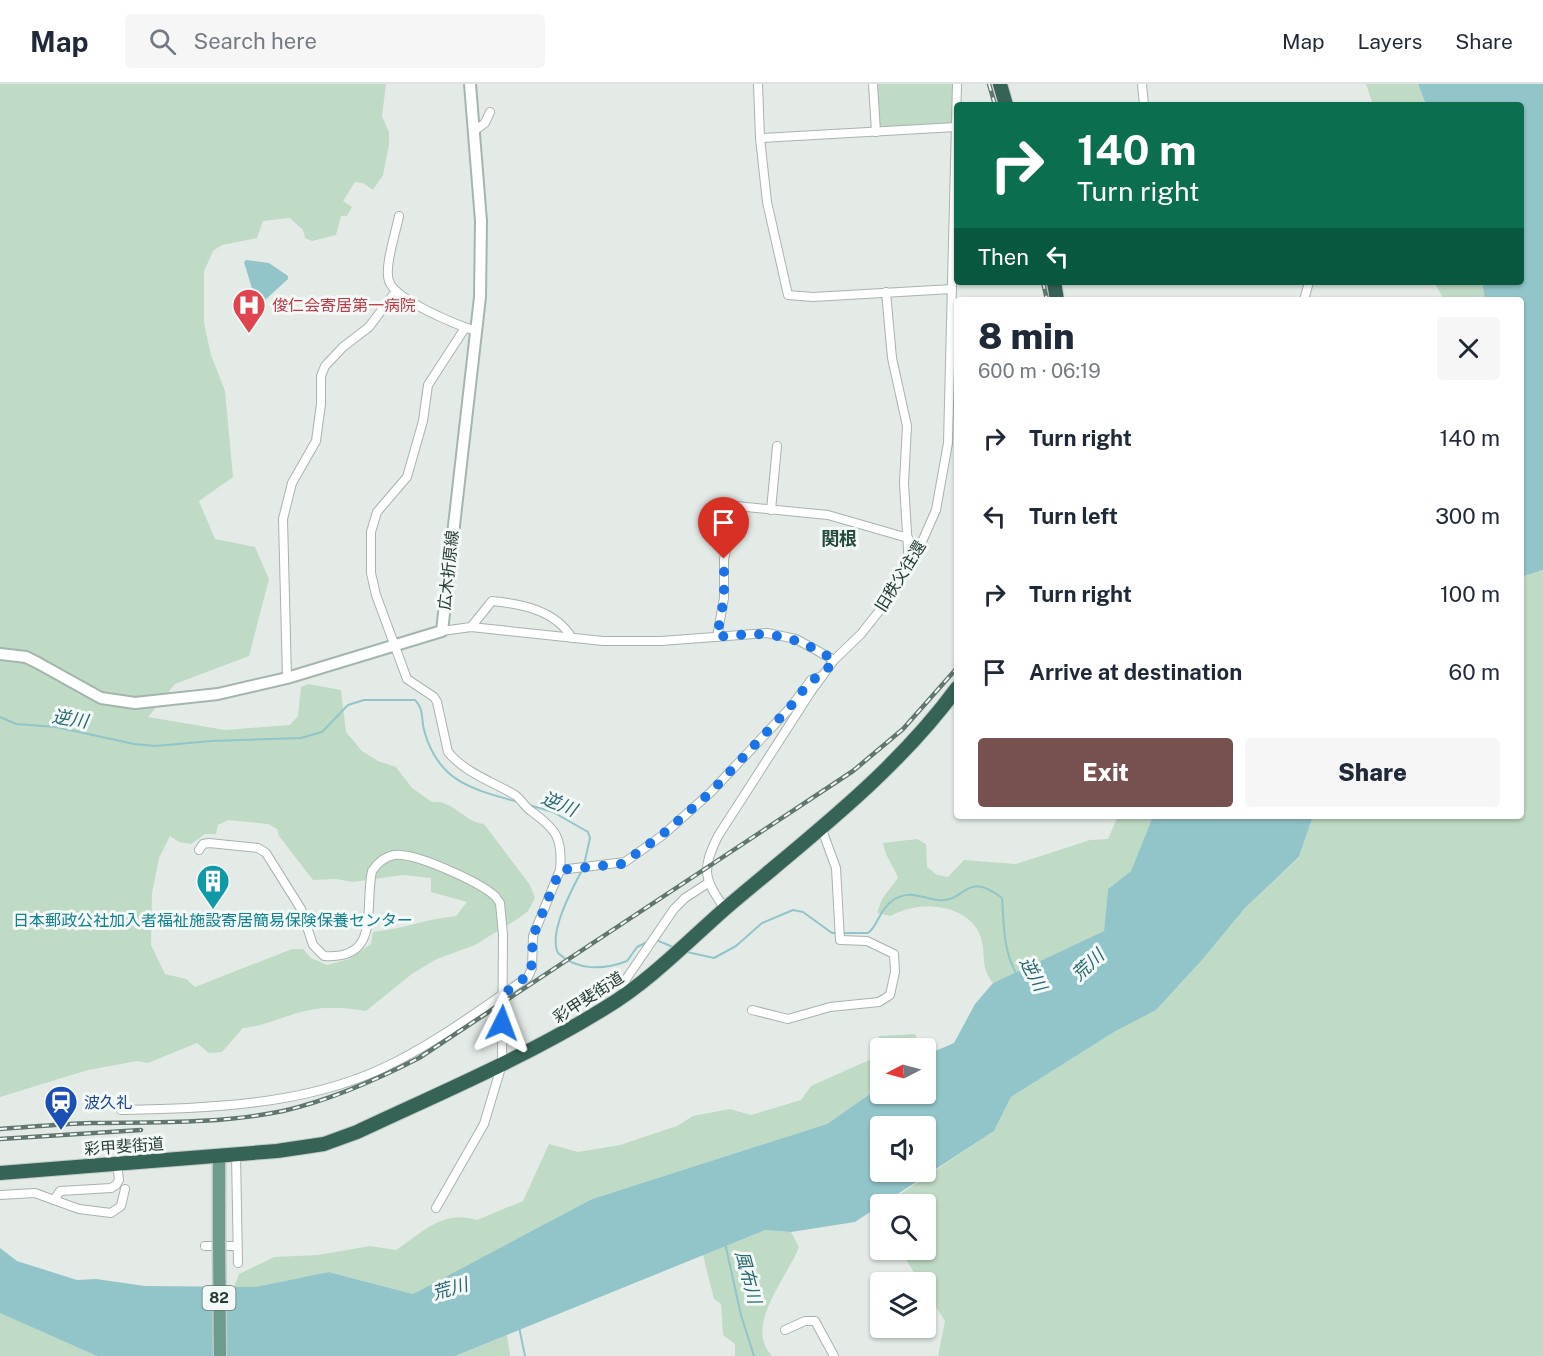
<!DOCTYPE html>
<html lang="en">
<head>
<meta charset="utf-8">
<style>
	:root { --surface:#fff; --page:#f6f6f7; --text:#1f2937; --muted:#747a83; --line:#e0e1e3; --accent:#76514f }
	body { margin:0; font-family:"Public Sans","Noto Sans JP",sans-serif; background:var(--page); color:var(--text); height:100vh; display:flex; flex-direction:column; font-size:22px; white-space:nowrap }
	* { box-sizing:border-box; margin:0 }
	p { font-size:20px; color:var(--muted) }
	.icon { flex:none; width:33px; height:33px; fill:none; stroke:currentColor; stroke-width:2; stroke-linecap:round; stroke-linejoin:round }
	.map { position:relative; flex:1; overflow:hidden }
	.side { position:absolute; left:954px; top:213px; width:570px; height:522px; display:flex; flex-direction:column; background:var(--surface); border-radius:6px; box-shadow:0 2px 4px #0004 }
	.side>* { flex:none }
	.top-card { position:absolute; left:954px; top:18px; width:570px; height:183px; border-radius:6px; box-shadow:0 2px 4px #0004; background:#0b6e4f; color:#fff; overflow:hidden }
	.needle { width:39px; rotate:264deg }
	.controls { position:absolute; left:870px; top:954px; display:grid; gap:12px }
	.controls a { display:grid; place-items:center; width:66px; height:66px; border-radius:6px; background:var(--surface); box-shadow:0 2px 4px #0004; font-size:30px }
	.pin { position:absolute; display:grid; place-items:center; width:51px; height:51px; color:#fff; margin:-62px -26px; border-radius:50% 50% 50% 0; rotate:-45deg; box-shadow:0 0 6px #0007 }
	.pin .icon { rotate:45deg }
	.me { position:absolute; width:66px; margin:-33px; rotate:3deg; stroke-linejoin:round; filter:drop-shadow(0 0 4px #0008) }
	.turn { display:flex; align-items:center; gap:21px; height:126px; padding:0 24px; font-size:27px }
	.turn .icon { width:78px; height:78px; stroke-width:2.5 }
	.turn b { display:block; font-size:42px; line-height:51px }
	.then { display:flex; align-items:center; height:57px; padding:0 24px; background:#0003; gap:12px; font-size:22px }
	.round { display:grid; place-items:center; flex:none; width:63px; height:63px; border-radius:6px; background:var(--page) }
	.summary { display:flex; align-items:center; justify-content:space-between; height:102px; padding:0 24px }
	h1 { font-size:36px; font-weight:800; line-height:45px }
	.cta { display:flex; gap:12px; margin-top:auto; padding:12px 24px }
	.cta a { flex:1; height:69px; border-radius:6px; background:var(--accent); color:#fff; font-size:24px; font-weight:800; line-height:69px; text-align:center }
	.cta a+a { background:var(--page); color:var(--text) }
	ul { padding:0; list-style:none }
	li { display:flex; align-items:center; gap:18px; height:78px; padding:0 24px }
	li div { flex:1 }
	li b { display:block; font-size:22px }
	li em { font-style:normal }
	header { display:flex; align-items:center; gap:36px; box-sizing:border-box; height:84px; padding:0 30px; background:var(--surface); border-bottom:2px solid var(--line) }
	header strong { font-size:28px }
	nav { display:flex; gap:33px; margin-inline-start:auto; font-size:21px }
	.search { width:420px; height:54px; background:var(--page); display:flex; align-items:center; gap:15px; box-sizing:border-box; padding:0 21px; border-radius:6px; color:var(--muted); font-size:22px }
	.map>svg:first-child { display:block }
</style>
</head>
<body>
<header>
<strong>Map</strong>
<div class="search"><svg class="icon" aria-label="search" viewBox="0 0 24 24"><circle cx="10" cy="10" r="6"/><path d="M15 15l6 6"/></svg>Search here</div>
<nav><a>Map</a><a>Layers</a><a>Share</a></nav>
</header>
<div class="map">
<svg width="1543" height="1272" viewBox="0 0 1543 1272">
	<rect width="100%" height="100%" fill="#e4ebe7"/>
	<g fill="#bfdac5" fill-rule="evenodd">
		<path d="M0,0H386L382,32L389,48V61L383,91L373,106L363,99L355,98L343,117L352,123L347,132H341L336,151L312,157L305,154L303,146L290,134L263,137L257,154L222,161L213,167L204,187V239L211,271L225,307L233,393L199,417L215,455L255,463L269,495L249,572L175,600L148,633L225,646L290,641L298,632L301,603L308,600L341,606L346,648L362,667L378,677L396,683L412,704L432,718C454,716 463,738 484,740L530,801L535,814L528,827L519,834L475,861L437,875L413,889L366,927C347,924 329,922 310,926C287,930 267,942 243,944L222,968L209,969L197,959L148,979L137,977L88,986L0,1013ZM228,736L268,740L277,745L279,752L313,796L336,795L353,798L403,791L431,794V808L467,818L456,832C427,835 402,845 373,848L371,860L349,875L327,881L311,874L303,865H292L195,903L186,895L165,890L151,861L152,809L159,774L170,752L179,758L191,760L205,750H216L218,741Z"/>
		<path d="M876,0H954L952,41L878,45Z"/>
		<path d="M1366,0H1418L1426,21H1373Z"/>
		<path d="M1434,198H1482L1485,216H1444Z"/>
		<path d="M1543,486V1272H938L945,1237L926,1207V1198H920L900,1166H926V1120H890V1117L994,1047L1011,1013L1114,948L1156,926L1202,876L1245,824L1299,774L1313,732H1521V493Z"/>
		<path d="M1118,732H1153L1131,787L1108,805L1104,847L993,899C979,881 987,870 980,851C967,819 917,816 891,832L877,829L882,815L898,794C893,780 886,775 883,759L917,755L926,760L927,783L937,791L948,793L964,776L1016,780L1090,756L1108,755Z"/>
		<path d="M915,950L921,964H880V1003L827,1040L592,1115L413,1210L330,1188L255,1203H234L239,1190L274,1173L318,1171L370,1162L396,1166C423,1148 443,1125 477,1136L523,1117L549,1060L578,1068L620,1061L677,1042L693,1032L730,1025L751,1031L801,1016L811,1002L876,973L879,952Z"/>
		<path d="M765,1146L791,1148L799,1163C788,1192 743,1243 772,1272H735V1260L723,1251L721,1220L714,1215L703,1171Z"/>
		<path d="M0,1229H1L97,1272H0Z"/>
		<path d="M507,1251L510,1272H455Z"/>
	</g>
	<g fill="#92c5ca" fill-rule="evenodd">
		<path d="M1418,0H1543V486L1521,493V216H1485L1482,198H1521V21H1426Z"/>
		<path d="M246,176L269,179L288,192V195L265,216H261L253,208L244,178Z"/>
		<path d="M1153,732H1313L1299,773L1245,824L1202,876L1156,926L1114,948L1011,1013L994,1047L855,1138L791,1148L765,1146L455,1272H97L0,1229V1164L17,1177L77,1196L96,1195L145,1202L255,1203L329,1188L413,1210L592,1115L827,1040L880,1003V1010H926V971L954,959L975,920L993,899L1104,847L1108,805L1131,787ZM880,1042H926V1088H880Z"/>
	</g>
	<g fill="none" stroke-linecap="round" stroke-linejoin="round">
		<g stroke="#92c5ca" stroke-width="2">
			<path d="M0,633L16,640L56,643L134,660L155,662L211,657L301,654L322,648L348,621L364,616H415C424,625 421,634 424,646C438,698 472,705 518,718"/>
			<path d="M529,721L553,728L588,748L590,754L584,781"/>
			<path d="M582,786C572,805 548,849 558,869C577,887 604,886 627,877L637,863L651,856"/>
			<path d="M656,856L673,863"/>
			<path d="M687,868L714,874L736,862L762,839L793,826L803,828L832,849H868C878,842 878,827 893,816C910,805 921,814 938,816C966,819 965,785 1002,814C1004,841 1003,867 1017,891"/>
			<path d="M725,1159L741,1231L754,1272"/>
			<path d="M519,1243L525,1272"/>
		</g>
		<defs>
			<g id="street">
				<path d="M758,0L760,54L767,118L788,211L813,213L952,205"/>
				<path d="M873,0L876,48"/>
				<path d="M1142,0L1144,21"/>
				<path d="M474,47L485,39L490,28"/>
				<path d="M760,54L956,43"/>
				<path d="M399,132C396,148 384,183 389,197C395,216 457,241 476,247"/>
				<path d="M886,208L892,274L907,342L904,399L909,482"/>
				<path d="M1304,216L1309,198"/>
				<path d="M465,244L428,301L423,337L407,393L377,428L371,448V489L376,511L407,595L434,613L437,618L448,668C464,688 493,698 515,711C521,715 525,723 531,727C556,745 563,754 560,786"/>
				<path d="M771,426L777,362"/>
				<path d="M471,543L492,517C522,520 555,526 572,554"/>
				<path d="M442,547L471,543L603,557H661L767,549L796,555L834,576"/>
				<path d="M717,553L724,514V475L736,422L828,431L908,454"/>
				<path d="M287,594L283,435L292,399L316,357L321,320V292L325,282L343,263L369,243L396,207"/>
				<path d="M199,766L203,760L209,759L258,764L266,769L301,825L313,861L324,872C381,876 364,826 372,787C378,778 384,773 394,771C415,768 479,798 495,812L500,819L503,851L502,980L484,1040L436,1124"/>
				<path d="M725,825C704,795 701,786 718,752L810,609L834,576L861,550L891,512L917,469L936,426L948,359L957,0"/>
				<path d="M622,901L674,825L685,814L708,799"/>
				<path d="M752,926L788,935L830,923L879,918L890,911L895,888L894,870L867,857L840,856L836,784L821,743"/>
				<path d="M121,1026C208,1024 300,1022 381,985C433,961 481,925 528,893L532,884L533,852L560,786L625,778L663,751L711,708L791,623L811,596L822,592"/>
				<path d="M236,1070L238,1179"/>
				<path d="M0,1111L35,1109L54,1116L60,1107L111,1104L116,1101L119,1096L117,1079"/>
				<path d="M54,1116L79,1125L111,1129L121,1122L125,1105"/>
				<path d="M205,1162H237"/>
				<path d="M785,1246L805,1237H815L834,1272"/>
			</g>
			<path id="secondary" d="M0,570L26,573L38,579L101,614L135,619L218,610L287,594L442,547L480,213L481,137L470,0"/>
			<path id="primary" d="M219,1156V1072"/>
			<g id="highway">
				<path d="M1000,0L1006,21"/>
				<path d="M1054,198L1057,216"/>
				<path d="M0,1089L277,1067L324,1060L357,1048C440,1009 526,973 605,924C650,897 687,858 727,823C807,755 895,689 957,604"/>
			</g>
		</defs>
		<use href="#street" stroke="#a7b3ae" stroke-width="10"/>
		<use href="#secondary" stroke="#a3b6ae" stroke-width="14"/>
		<use href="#primary" stroke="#c2c8c6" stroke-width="15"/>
		<use href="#highway" stroke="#c2c8c6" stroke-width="16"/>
		<use href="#street" stroke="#fff" stroke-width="8"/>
		<use href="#secondary" stroke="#fff" stroke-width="10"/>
		<use href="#primary" stroke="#6d9c8d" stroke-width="12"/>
		<use href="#highway" stroke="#356457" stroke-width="14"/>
		<defs>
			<g id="rail">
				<path d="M989,0L995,21"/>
				<path d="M1043,198L1047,216"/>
				<path d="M0,1045C30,1043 61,1040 91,1039C155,1038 220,1040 283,1027C331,1016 376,996 419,974L853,687L903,645L957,584"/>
				<path d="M0,1055L141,1046"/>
			</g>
		</defs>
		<use href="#rail" stroke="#60766f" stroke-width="4.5"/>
		<use href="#rail" stroke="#f4f8f6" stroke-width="2" stroke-dasharray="7" stroke-linecap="butt"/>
		<defs>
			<path id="primary-bridge" d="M219,1156L220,1272"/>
		</defs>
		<use href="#primary-bridge" stroke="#c2c8c6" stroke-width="15" stroke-linecap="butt"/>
		<use href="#primary-bridge" stroke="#6d9c8d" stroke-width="12"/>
	</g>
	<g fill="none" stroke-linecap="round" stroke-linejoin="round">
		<path stroke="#1a73e8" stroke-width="10" stroke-dasharray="0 18" d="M502,939V911L531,889L533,852L560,786L622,780L663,750L711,708L790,623L811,596L822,592L834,576C791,549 767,547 717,553L724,514V475"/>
	</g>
	<defs>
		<symbol id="hospital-pin" viewBox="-11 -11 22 30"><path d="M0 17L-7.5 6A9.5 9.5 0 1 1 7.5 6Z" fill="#e0444e" stroke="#f4f8f6"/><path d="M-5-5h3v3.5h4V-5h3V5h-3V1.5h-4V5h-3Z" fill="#fff"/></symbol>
		<symbol id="building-pin" viewBox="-11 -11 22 30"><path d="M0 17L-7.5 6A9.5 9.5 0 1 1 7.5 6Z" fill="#0f9aa8" stroke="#f4f8f6"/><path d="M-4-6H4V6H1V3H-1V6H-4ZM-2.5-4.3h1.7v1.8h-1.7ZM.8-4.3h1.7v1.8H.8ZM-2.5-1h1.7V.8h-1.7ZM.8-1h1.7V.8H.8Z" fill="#fff"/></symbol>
		<symbol id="station-pin" viewBox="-11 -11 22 30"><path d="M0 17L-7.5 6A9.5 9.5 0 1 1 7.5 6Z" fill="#1a4fb4" stroke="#f4f8f6"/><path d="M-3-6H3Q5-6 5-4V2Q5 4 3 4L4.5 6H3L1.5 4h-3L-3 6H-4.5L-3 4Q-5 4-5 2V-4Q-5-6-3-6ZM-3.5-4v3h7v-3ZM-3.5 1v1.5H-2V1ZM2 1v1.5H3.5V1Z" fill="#fff"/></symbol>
	</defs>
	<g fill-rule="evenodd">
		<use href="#hospital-pin" x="230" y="202" width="38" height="52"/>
		<use href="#building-pin" x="194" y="778" width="38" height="52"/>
		<use href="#station-pin" x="42" y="999" width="38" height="52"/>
	</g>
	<g text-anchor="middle" stroke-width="6" stroke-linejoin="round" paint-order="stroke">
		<rect fill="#f4f8f6" stroke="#63746e" stroke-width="1.5" x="202.5" y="1202" width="33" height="24" rx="4.5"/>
		<g font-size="15" font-weight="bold" fill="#253b34">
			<text x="219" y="1219">82</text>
		</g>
		<g font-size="16" fill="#be3a42" stroke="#f4f8f6" text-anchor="start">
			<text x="272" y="227">俊仁会寄居第一病院</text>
		</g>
		<g font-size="16" fill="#253b34" stroke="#f4f8f6">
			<text transform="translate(448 486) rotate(-84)" y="6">広木折原線</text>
			<text transform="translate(900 492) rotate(-58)" y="6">旧秩父往還</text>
			<text transform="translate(588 913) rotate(-33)" y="6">彩甲斐街道</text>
			<text transform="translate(124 1062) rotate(-4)" y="6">彩甲斐街道</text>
		</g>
		<g font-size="16" fill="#0d838f" stroke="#f4f8f6">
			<text x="213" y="842">日本郵政公社加入者福祉施設寄居簡易保険保養センター</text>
		</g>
		<g font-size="16" fill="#164399" stroke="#f4f8f6" text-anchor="start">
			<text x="84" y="1024">波久礼</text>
		</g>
		<g font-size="18" font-weight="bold" fill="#234b3f" stroke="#f4f8f6">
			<text x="839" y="461">関根</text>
		</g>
		<g font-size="18" font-style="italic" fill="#266870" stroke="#f4f8f6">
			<text transform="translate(70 635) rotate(9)" y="6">逆川</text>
			<text transform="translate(559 720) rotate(23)" y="6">逆川</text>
			<text transform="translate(1088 881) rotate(-43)" y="6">荒川</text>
			<text transform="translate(1033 890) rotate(62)" y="6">逆川</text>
			<text transform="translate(748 1193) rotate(75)" y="6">風布川</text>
			<text transform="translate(450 1205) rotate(-16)" y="6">荒川</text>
		</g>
	</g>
</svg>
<div class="controls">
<a><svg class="needle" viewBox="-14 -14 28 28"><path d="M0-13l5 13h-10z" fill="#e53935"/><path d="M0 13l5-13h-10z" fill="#747a83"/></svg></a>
<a><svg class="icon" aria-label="sound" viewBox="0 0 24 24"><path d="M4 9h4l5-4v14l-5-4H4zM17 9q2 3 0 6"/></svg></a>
<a><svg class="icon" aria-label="search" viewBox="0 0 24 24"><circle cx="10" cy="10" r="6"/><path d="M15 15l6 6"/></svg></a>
<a><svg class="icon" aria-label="layers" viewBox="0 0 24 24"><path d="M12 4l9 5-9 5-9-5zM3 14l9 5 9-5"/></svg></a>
</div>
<div class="pin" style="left:724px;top:475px;background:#d93025"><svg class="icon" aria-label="arrive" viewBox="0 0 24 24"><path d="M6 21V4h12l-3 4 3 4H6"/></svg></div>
<svg class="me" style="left:502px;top:939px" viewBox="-20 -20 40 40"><path d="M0-17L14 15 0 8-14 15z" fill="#1a73e8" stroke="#fff" stroke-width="4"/></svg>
<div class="top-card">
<div class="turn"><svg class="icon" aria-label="right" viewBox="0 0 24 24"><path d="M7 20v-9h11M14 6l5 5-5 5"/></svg><div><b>140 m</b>Turn right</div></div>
<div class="then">Then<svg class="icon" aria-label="left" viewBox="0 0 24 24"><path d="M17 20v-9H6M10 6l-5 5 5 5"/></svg></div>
</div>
<section class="side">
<div class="summary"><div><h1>8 min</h1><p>600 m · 06:19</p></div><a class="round"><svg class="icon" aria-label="close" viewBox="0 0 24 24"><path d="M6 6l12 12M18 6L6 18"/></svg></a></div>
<ul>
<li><svg class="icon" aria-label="right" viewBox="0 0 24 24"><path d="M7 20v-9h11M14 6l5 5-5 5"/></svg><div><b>Turn right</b></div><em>140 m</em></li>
<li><svg class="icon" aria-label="left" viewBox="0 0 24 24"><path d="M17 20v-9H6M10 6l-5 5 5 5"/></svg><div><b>Turn left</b></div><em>300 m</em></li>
<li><svg class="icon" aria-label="right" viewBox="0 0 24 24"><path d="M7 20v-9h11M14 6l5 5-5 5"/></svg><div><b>Turn right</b></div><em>100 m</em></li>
<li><svg class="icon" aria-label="arrive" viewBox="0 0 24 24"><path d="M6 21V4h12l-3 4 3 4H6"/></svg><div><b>Arrive at destination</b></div><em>60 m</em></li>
</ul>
<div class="cta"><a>Exit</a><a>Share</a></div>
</section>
</div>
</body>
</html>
